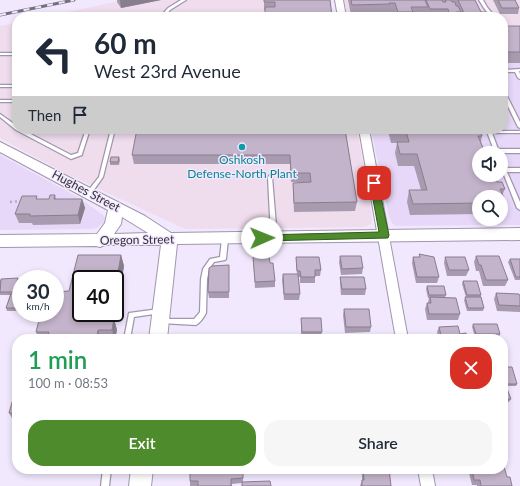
<!DOCTYPE html>
<html lang="en">
<head>
<meta charset="utf-8">
<style>
	:root { --surface:#fff; --page:#f6f6f7; --text:#1f2937; --muted:#747a83; --accent:#4d8b2c }
	body { margin:0; font-family:Lato,sans-serif; background:var(--page); color:var(--text); height:100vh; display:flex; flex-direction:column; font-size:15px; white-space:nowrap }
	* { box-sizing:border-box; margin:0 }
	p { font-size:13px; color:var(--muted) }
	.icon { flex:none; width:22px; height:22px; fill:none; stroke:currentColor; stroke-width:2; stroke-linecap:round; stroke-linejoin:round }
	.map { position:relative; flex:1; overflow:hidden }
	.sheet { position:absolute; left:12px; top:334px; width:496px; height:140px; display:flex; flex-direction:column; background:var(--surface); border-radius:16px; box-shadow:0 2px 6px #0003 }
	.sheet>* { flex:none }
	.banner { position:absolute; left:12px; top:12px; width:496px; height:122px; border-radius:16px; box-shadow:0 2px 6px #0003; background:#fff; color:var(--text); overflow:hidden }
	.tools { position:absolute; left:472px; top:146px; display:grid; gap:8px }
	.tools a { display:grid; place-items:center; width:36px; height:36px; border-radius:50%; background:var(--surface); box-shadow:0 2px 6px #0003; font-size:20px }
	.speed { position:absolute; left:12px; top:270px; display:flex; gap:8px; font-size:20px; font-weight:700; text-align:center }
	.speed>* { display:grid; place-content:center; width:52px; height:52px; border-radius:50%; background:var(--surface); box-shadow:0 2px 6px #0003; line-height:1 }
	.speed small { font-size:10px; font-weight:400 }
	.speed .limit { border:2px solid #111; border-radius:6px; background:#fff; color:#111 }
	.pin { position:absolute; display:grid; place-items:center; width:34px; height:34px; color:#fff; margin:-17px; border-radius:8px; box-shadow:0 2px 6px #0006 }
	.me { position:absolute; width:44px; margin:-22px; rotate:89deg; stroke-linejoin:round; filter:drop-shadow(0 0 3px #0008) }
	.turn { display:flex; align-items:center; gap:14px; height:84px; padding:0 16px; font-size:18px }
	.turn .icon { width:52px; height:52px; stroke-width:2.5 }
	.turn b { display:block; font-size:28px; line-height:34px }
	.then { display:flex; align-items:center; height:38px; padding:0 16px; background:#0003; gap:8px; font-size:15px }
	.round { display:grid; place-items:center; flex:none; width:42px; height:42px; border-radius:16px; background:var(--page) }
	.summary { display:flex; align-items:center; justify-content:space-between; height:68px; padding:0 16px }
	h1 { font-size:24px; font-weight:600; line-height:30px; color:#1e9e55 }
	.button { display:flex; gap:8px; margin-top:auto; padding:8px 16px }
	.button a { flex:1; height:46px; border-radius:16px; background:var(--accent); color:#fff; font-size:16px; font-weight:600; line-height:46px; text-align:center }
	.button a+a { background:var(--page); color:var(--text) }
	.map>svg:first-child { display:block }
</style>
</head>
<body>
<div class="map">
<svg width="520" height="486" viewBox="0 0 520 486">
	<rect width="100%" height="100%" fill="#f1e8fd"/>
	<g fill="#e7d8f9" fill-rule="evenodd">
		<path d="M503,33H520V225L395,226L392,223L389,217L371,129H503ZM479,153H501V175H479ZM479,197H501V219H479Z"/>
		<path d="M0,155L78,197L103,215L105,218L104,222L97,228L92,229L0,230Z"/>
	</g>
	<g fill="#efdced">
		<path d="M125,0H331L334,17H44Z"/>
		<path d="M344,0H520V25H503V17H348Z"/>
		<path d="M17,23V129H357L369,197L372,221L371,224L364,227L185,229L65,173L0,138V26Z"/>
	</g>
	<g fill="none" stroke-linecap="round" stroke-linejoin="round">
		<defs>
			<g id="lane">
				<path d="M181,0H186L170,10L164,17H160L168,8Z"/>
				<path d="M479,0H483L487,7L495,17H491L484,8Z"/>
				<rect x="0" y="53" width="17" height="2"/>
				<path d="M520,69V71H519L520,74V79L518,78L515,72H503V70Z"/>
				<rect x="0" y="85" width="17" height="2"/>
				<path d="M503,91L505,92L520,122V128L518,127L503,96Z"/>
				<rect x="0" y="100" width="17" height="2"/>
				<path d="M0,114L17,126V129H21L71,155L78,153L86,129H90L82,154V155L71,159L69,158L16,130L0,117Z"/>
				<path d="M111,129H115L103,177L91,194H87L86,193L87,192L99,177Z"/>
				<path d="M486,129H490L491,131H520V133H492L498,149H520V153H495Z"/>
				<path d="M501,160L503,162L506,168H520V172H507L520,202V210L517,208L502,170Z"/>
				<path d="M270,175L272,177L277,237L274,239L271,237L268,177Z"/>
				<path d="M225,237L228,239L226,259L225,260L214,262L209,269L207,279L206,313C204,317 200,323 196,325L160,323L159,321L160,319H194L200,312L201,279L203,269L210,259L220,257L222,239Z"/>
				<path d="M159,309H161L162,311L161,313L134,317L130,339H124L129,313Z"/>
				<path d="M103,469H111L109,486H101Z"/>
			</g>
			<g id="street">
				<path d="M335,0H343L346,17H338Z"/>
				<path d="M359,129H369L408,339H396Z"/>
				<path d="M418,469H432L435,486H421Z"/>
			</g>
			<g id="secondary">
				<path d="M0,142L145,216L171,233L520,228V240L177,244L167,339H149L161,245H105L100,247L96,246L0,247V235L97,234L105,223L108,210L0,152ZM122,217L148,233L114,234L121,224Z"/>
				<path d="M131,469H153L151,486H129Z"/>
			</g>
		</defs>
		<use href="#lane" stroke="#a096ae" stroke-width="2.5"/>
		<use href="#street" stroke="#a096ae" stroke-width="2"/>
		<use href="#secondary" stroke="#a096ae" stroke-width="2"/>
		<path stroke="#b3acbd" stroke-width="2.5" stroke-dasharray="2 3" stroke-linecap="butt" d="M10,202L22,201"/>
		<use href="#lane" fill="#fff" fill-rule="evenodd"/>
		<use href="#street" fill="#fff" fill-rule="evenodd"/>
		<use href="#secondary" fill="#fff" fill-rule="evenodd"/>
		<defs>
			<path id="rail" d="M0,15L74,0"/>
		</defs>
		<use href="#rail" stroke="#756f7d" stroke-width="3"/>
		<use href="#rail" stroke="#f1e8fd" stroke-width="2" stroke-dasharray="6" stroke-linecap="butt"/>
	</g>
	<g fill="#a99baf">
		<path d="M117,0H161L121,8L117,2Z"/>
		<path d="M264,0H330L332,17H251H265V10H264Z"/>
		<path d="M348,0H475L481,12L486,15V17H428L427,14L426,17H395L394,13H389L388,15H351Z"/>
		<path d="M493,0H515L519,8L518,14H500Z"/>
		<rect x="503" y="26" width="17" height="37"/>
		<path d="M345,129L357,202L355,211L294,212L293,192V183L310,182H291L290,164H134L132,155Z"/>
		<path d="M388,129H476L482,136L481,142L497,182L505,189L502,195L506,202L501,214V197H479V214L410,215L407,202L409,190H421L414,166H398L395,153L397,143H391L388,131Z"/>
		<path d="M119,157L120,160L119,165H110V162Z"/>
		<path d="M55,195L56,199H82L85,208L80,224L33,225L32,223H19L15,214L38,199H49Z"/>
		<path d="M419,254L439,277L437,283H416L412,263L413,257H419Z"/>
		<path d="M78,255H121L124,266L118,302H115V279H81V313H99L97,319H114L117,330L115,339H39L36,332L39,320H44L46,313H55V292L69,291Z"/>
		<path d="M340,256L363,268L362,274L341,275L339,262Z"/>
		<path d="M476,256L508,280L505,286H483L479,271H476L474,262Z"/>
		<path d="M253,257L270,263L275,281V287L255,288Z"/>
		<path d="M296,257L321,270L320,276H315V283H300V277H298L300,294L299,300H284L282,280L283,274H297L296,263Z"/>
		<path d="M445,257L469,270L466,276H447L444,263Z"/>
		<path d="M510,259H520V280H515L508,262Z"/>
		<path d="M229,265V298H209L208,292Z"/>
		<path d="M340,277L366,289L365,295H341L340,283Z"/>
		<path d="M18,278L19,282L15,294H21V311H7L6,308L10,295H0V280Z"/>
		<path d="M463,281L481,295V297L484,308L483,311H467L464,300L466,297L462,284Z"/>
		<path d="M427,286L446,295L445,297L460,314L458,320H427L425,309L427,303H428L429,298H428L426,289Z"/>
		<path d="M496,293L520,296V312L497,311L494,299Z"/>
		<path d="M344,309L371,327L370,332L345,333L343,315Z"/>
		<path d="M301,318L322,332L321,338H301Z"/>
		<path d="M473,324L500,334L499,337H475L472,327Z"/>
		<path d="M439,327L460,334L468,339H439L437,332Z"/>
		<path d="M503,367L517,384L516,386H506L511,399L509,402H503Z"/>
		<path d="M17,385V423H15L9,413Z"/>
		<path d="M243,469V482L242,483L232,484V486H190V481L195,470Z"/>
		<path d="M319,469H345L344,470H319Z"/>
		<path d="M363,469H389L391,486H360L362,480V473Z"/>
		<path d="M468,469H503L512,486H477V485H472Z"/>
	</g>
	<g fill="#897e8e">
		<path d="M120,0H161L121,8Z"/>
		<path d="M82,199L85,208L80,224L78,215Z"/>
		<path d="M121,255L124,266L118,302L115,290Z"/>
		<path d="M18,278L19,282L15,295L13,292Z"/>
		<path d="M93,313H99L95,330L92,319Z"/>
		<path d="M114,319L117,330L115,339L112,330Z"/>
		<path d="M98,330L101,339H97Z"/>
	</g>
	<g fill="#c4b4cb" stroke="#897e8e">
		<path d="M264,0H330L332,17H251H265V7H275V2H264Z"/>
		<path d="M351,0H425L428,7H411L413,12H398L395,3H389L390,4L352,5Z"/>
		<path d="M426,0H442L443,2H446L445,0H451L452,2H455L456,6H458L461,12H456L458,16H450L448,9H430Z"/>
		<path d="M458,0H475L481,12H485L486,15H465Z"/>
		<path d="M498,0H515L519,8H502Z"/>
		<rect x="503" y="26" width="17" height="26"/>
		<path d="M137,129H345L357,202L294,203L293,183L311,182L310,173H291L290,155H132Z"/>
		<path d="M393,129H476V130H480L482,136H478L485,153H479V175H494L497,182H502L505,189H500L506,202H501V197H479V203L413,204L409,190H427L417,154H400L397,142H409L406,131H393Z"/>
		<path d="M111,157H119L118,162H110Z"/>
		<path d="M50,195H55L54,199H82L78,215L30,216V214H15L22,196H37L36,199H49Z"/>
		<path d="M419,254L434,257L439,277H417L413,257H420Z"/>
		<path d="M78,255H121L115,290V279H81V313H93L92,319H114L112,330H98L97,339H47L49,332H36L39,320H44L46,313H55V292L69,291Z"/>
		<path d="M269,256L270,263H273L275,281L255,282L253,257Z"/>
		<path d="M340,256H361L363,268L342,269Z"/>
		<path d="M476,256H499L508,280H486L481,265H479Z"/>
		<path d="M296,257H319L321,270H315V277H301L300,271H297Z"/>
		<path d="M445,257H465L469,270H449Z"/>
		<path d="M510,259H520V277H516Z"/>
		<path d="M229,265V292H208L209,268L212,266Z"/>
		<path d="M283,274H298L300,294H284Z"/>
		<path d="M340,277H364L366,289H342Z"/>
		<path d="M18,278L13,292H0L1,279Z"/>
		<path d="M463,281H477L481,295H467Z"/>
		<path d="M427,286H444L446,295H429Z"/>
		<path d="M496,293L519,294L520,296V306L499,305Z"/>
		<path d="M11,294H21V308H6Z"/>
		<path d="M430,297L456,298L460,314H429L427,303H431Z"/>
		<path d="M465,297H481L484,308H468Z"/>
		<path d="M344,309H369L371,327H346Z"/>
		<path d="M301,318H321L322,332H302Z"/>
		<path d="M473,324H497L500,334H476Z"/>
		<path d="M458,326L460,334L466,333L468,339H442L439,327Z"/>
		<rect x="321" y="338" width="14" height="1"/>
		<path d="M503,367H512L517,384H503Z"/>
		<path d="M17,385V413H9Z"/>
		<path d="M503,386H506L511,399L503,400Z"/>
		<path d="M503,463L507,477H510L512,486H481L480,480H474L472,469H503Z"/>
		<path d="M195,469H243V478L231,479V486H198V481H190V470H195Z"/>
		<path d="M363,469H389L391,486H362V480H364Z"/>
		<path d="M270,481L271,486H242V482Z"/>
	</g>
	<path fill="#4d8b2c" stroke="#325a1d" d="M371,181H377L378,183L389,235L388,238L262,241L257,238L262,235L379,232L370,183Z"/>
	<circle fill="#0f9aa8" stroke="#f1e8fd" stroke-width="1.5" cx="242" cy="147" r="4"/>
	<g text-anchor="middle" stroke-width="3" stroke-linejoin="round" paint-order="stroke">
		<g font-size="12" fill="#0d838f" stroke="#f1e8fd">
			<text x="242" y="164">Oshkosh<tspan x="242" dy="14">Defense-North Plant</tspan></text>
		</g>
		<g font-size="12" fill="#322e38" stroke="#f1e8fd">
			<text transform="translate(86 191) rotate(28)" y="4">Hughes Street</text>
			<text transform="translate(137 240) rotate(-1)" y="4">Oregon Street</text>
		</g>
	</g>
</svg>
<div class="tools">
<a><svg class="icon" aria-label="sound" viewBox="0 0 24 24"><path d="M4 9h4l5-4v14l-5-4H4zM17 9q2 3 0 6"/></svg></a>
<a><svg class="icon" aria-label="search" viewBox="0 0 24 24"><circle cx="10" cy="10" r="6"/><path d="M15 15l6 6"/></svg></a>
</div>
<div class="speed"><div>30<small>km/h</small></div><div class="limit">40</div></div>
<div class="pin" style="left:374px;top:183px;background:#d93025"><svg class="icon" aria-label="arrive" viewBox="0 0 24 24"><path d="M6 21V4h12l-3 4 3 4H6"/></svg></div>
<svg class="me" style="left:262px;top:238px" viewBox="-20 -20 40 40"><circle r="19" fill="#fff"/><path d="M0-13L10 11 0 6-10 11z" fill="#4d8b2c"/></svg>
<div class="banner">
<div class="turn"><svg class="icon" aria-label="left" viewBox="0 0 24 24"><path d="M17 20v-9H6M10 6l-5 5 5 5"/></svg><div><b>60 m</b>West 23rd Avenue</div></div>
<div class="then">Then<svg class="icon" aria-label="arrive" viewBox="0 0 24 24"><path d="M6 21V4h12l-3 4 3 4H6"/></svg></div>
</div>
<section class="sheet">
<div class="summary"><div><h1>1 min</h1><p>100 m · 08:53</p></div><a class="round" style="background:#d93025;color:#fff"><svg class="icon" aria-label="close" viewBox="0 0 24 24"><path d="M6 6l12 12M18 6L6 18"/></svg></a></div>
<div class="button"><a>Exit</a><a>Share</a></div>
</section>
</div>
</body>
</html>
